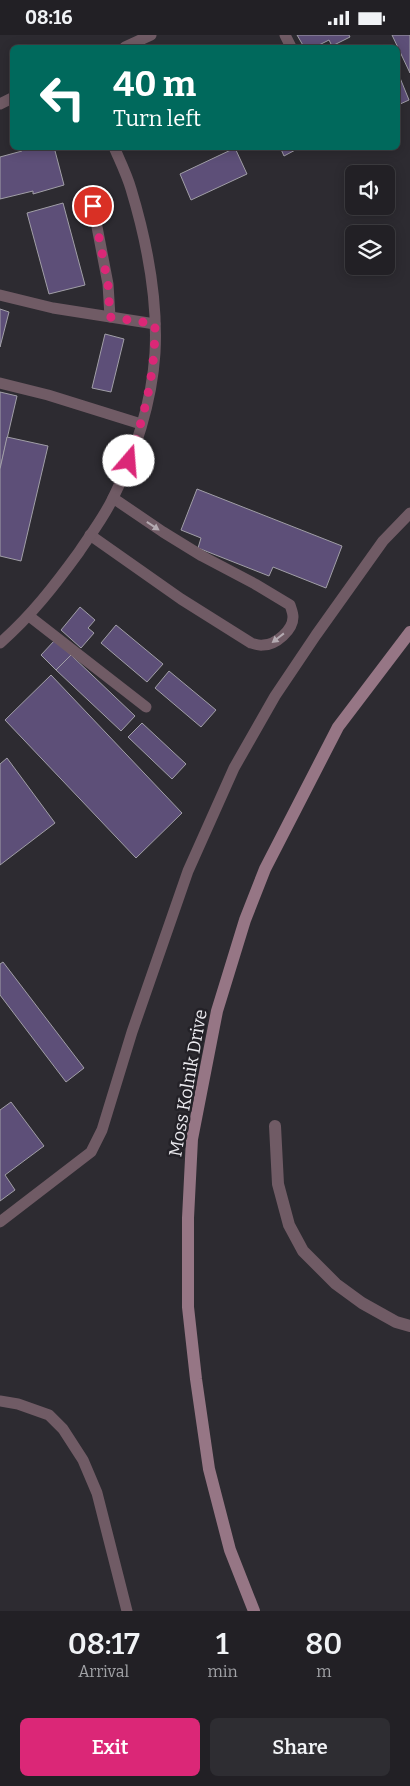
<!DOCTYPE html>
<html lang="en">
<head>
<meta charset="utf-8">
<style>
	:root { --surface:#222025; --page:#2e2d32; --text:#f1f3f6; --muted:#a2a3a7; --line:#3f3e42; --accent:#db2777 }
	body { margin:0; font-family:Bitter,serif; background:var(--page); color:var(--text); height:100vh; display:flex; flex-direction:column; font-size:19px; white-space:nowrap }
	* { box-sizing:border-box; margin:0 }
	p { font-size:16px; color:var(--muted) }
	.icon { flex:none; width:28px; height:28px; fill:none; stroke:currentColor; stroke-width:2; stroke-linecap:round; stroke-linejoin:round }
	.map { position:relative; height:1576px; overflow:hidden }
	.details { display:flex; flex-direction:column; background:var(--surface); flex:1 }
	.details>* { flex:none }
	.hud { position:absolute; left:10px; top:10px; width:390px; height:105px; border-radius:8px; box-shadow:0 2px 12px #0003,0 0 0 1px var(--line); background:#00695c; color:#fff; overflow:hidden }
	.controls { position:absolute; left:345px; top:130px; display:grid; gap:10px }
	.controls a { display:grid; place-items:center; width:50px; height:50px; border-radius:8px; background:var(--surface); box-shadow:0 2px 12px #0003,0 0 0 1px var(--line); font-size:25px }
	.pin { position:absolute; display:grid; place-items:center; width:42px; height:42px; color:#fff; margin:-21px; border:2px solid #fff; border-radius:50%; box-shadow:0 1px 5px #0007 }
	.me { position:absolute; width:55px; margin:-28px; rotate:18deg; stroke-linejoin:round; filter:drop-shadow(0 0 4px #0008) }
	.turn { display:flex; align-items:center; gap:18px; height:105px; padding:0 20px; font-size:22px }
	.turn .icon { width:65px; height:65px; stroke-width:2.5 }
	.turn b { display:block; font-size:35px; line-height:42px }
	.eta { display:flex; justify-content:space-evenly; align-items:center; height:85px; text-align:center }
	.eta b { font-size:30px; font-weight:600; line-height:35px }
	.cta { display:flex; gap:10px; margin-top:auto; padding:10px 20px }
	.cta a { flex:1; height:58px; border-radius:8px; background:var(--accent); color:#fff; font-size:20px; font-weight:600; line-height:58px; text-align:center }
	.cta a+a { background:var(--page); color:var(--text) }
	.status { display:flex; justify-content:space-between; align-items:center; height:35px; padding:0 25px; background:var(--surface); direction:ltr }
	.status svg { height:14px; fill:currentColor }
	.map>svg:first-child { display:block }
</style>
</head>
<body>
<div class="status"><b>08:16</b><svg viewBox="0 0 49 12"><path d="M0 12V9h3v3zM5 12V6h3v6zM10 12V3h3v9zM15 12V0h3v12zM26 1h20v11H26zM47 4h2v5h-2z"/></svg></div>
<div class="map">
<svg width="410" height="1576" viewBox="0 0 410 1576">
	<rect width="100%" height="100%" fill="#2d2b31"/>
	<g fill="#5d4f78" stroke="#a19fa7">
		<path d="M297,0H349L350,2L332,11L329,5L315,12H304Z"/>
		<path d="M392,0H410V38Z"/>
		<path d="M398,38L409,65L398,70Z"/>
		<path d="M54,112L64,150L33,159V156L0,164V122L22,116V112Z"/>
		<path d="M280,112H301L284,121Z"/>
		<path d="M235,113L247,139L191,165L180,139Z"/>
		<path d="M63,168L85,250L49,259L27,178Z"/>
		<path d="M0,274L9,277L0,312Z"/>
		<path d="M105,299L124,304L111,357L92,353Z"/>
		<path d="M0,357L17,361L0,434Z"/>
		<path d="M7,402L48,411L21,526L0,521V434Z"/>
		<path d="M197,454L342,511L326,553L273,532L269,541L198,513L201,503L181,495Z"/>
		<path d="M80,572L95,585L88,593L94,598L81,613L61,595Z"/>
		<path d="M116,590L163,629L147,647L101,608Z"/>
		<path d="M55,605L71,620L56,635L41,620Z"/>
		<path d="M71,620L135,681L121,696L56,635Z"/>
		<path d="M169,636L216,675L201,692L155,653Z"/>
		<path d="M51,640L182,778L136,823L5,685Z"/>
		<path d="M142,688L186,729L172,744L128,702Z"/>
		<path d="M7,723L55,788L0,830V729Z"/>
		<path d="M3,927L84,1033L66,1047L0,960V929Z"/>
		<path d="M11,1067L44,1111L5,1140L15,1155L0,1166V1075Z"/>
	</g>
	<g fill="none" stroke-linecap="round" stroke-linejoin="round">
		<g stroke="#705b65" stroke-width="11">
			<path d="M285,0L291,12"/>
			<path d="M125,12L151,0"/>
			<path d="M0,69L12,63"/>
			<path d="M93,171L108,249L110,282"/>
			<path d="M0,260L53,273L155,289"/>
			<path d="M0,348L48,360L141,389"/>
			<path d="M90,500L181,564L251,608C255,609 259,611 263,610C276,610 293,595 293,582C293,578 291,573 290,570L255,549L202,521L163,497L113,463"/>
			<path d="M29,581L146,672"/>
			<path d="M0,608C31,581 55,550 79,517C91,499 104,482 113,463C135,419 152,367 155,318C158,263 147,207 131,154C127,140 120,126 114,112"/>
			<path d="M0,1187L91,1117L102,1095L132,997L188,836L234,733L275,661L316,600L383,506L410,478"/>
			<path d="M0,1366L18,1369L49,1380L63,1394L83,1425L97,1458L127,1576"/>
		</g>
		<path stroke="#705b65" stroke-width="12" d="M275,1091L278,1149L289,1190L303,1216L336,1249L362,1268L396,1287L410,1291"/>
		<path stroke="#967685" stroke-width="12" d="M254,1576L230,1515L209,1434L196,1344L188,1272V1183L192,1104L217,976L245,885L265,834L338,692L410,597"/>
	</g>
	<defs><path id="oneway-solid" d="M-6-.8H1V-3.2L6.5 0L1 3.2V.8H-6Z" transform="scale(1.25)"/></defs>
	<g fill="#b4aab1">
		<use href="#oneway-solid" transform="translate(153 491) rotate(34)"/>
		<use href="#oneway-solid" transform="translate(278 603) rotate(142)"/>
	</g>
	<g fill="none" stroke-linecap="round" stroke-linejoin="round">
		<path stroke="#db2777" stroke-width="9" stroke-dasharray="0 16.2" d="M93,171L108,249L110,282L155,289C155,341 145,377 129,426"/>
	</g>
	<g text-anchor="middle" stroke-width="5" stroke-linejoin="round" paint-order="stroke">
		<g font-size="18" fill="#ebeaef" stroke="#232127">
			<text transform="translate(188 1048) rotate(-80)" y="6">Moss Kolnik Drive</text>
		</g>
	</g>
</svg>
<div class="controls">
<a><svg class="icon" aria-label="sound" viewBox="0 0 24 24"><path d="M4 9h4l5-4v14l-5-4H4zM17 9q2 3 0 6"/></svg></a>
<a><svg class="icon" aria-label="layers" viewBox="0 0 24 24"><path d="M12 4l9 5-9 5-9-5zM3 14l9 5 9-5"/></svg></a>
</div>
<div class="pin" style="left:93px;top:171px;background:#d93025"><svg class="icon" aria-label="arrive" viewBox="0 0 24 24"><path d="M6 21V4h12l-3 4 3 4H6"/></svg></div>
<svg class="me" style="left:129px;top:426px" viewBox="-20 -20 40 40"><circle r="19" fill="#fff"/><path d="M0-13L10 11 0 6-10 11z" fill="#db2777"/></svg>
<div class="hud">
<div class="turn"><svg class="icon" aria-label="left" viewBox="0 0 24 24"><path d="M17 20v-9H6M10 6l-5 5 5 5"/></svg><div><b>40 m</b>Turn left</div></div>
</div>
</div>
<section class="details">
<div class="eta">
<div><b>08:17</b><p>Arrival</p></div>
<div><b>1</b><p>min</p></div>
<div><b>80</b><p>m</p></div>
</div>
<div class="cta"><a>Exit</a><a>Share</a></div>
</section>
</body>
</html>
